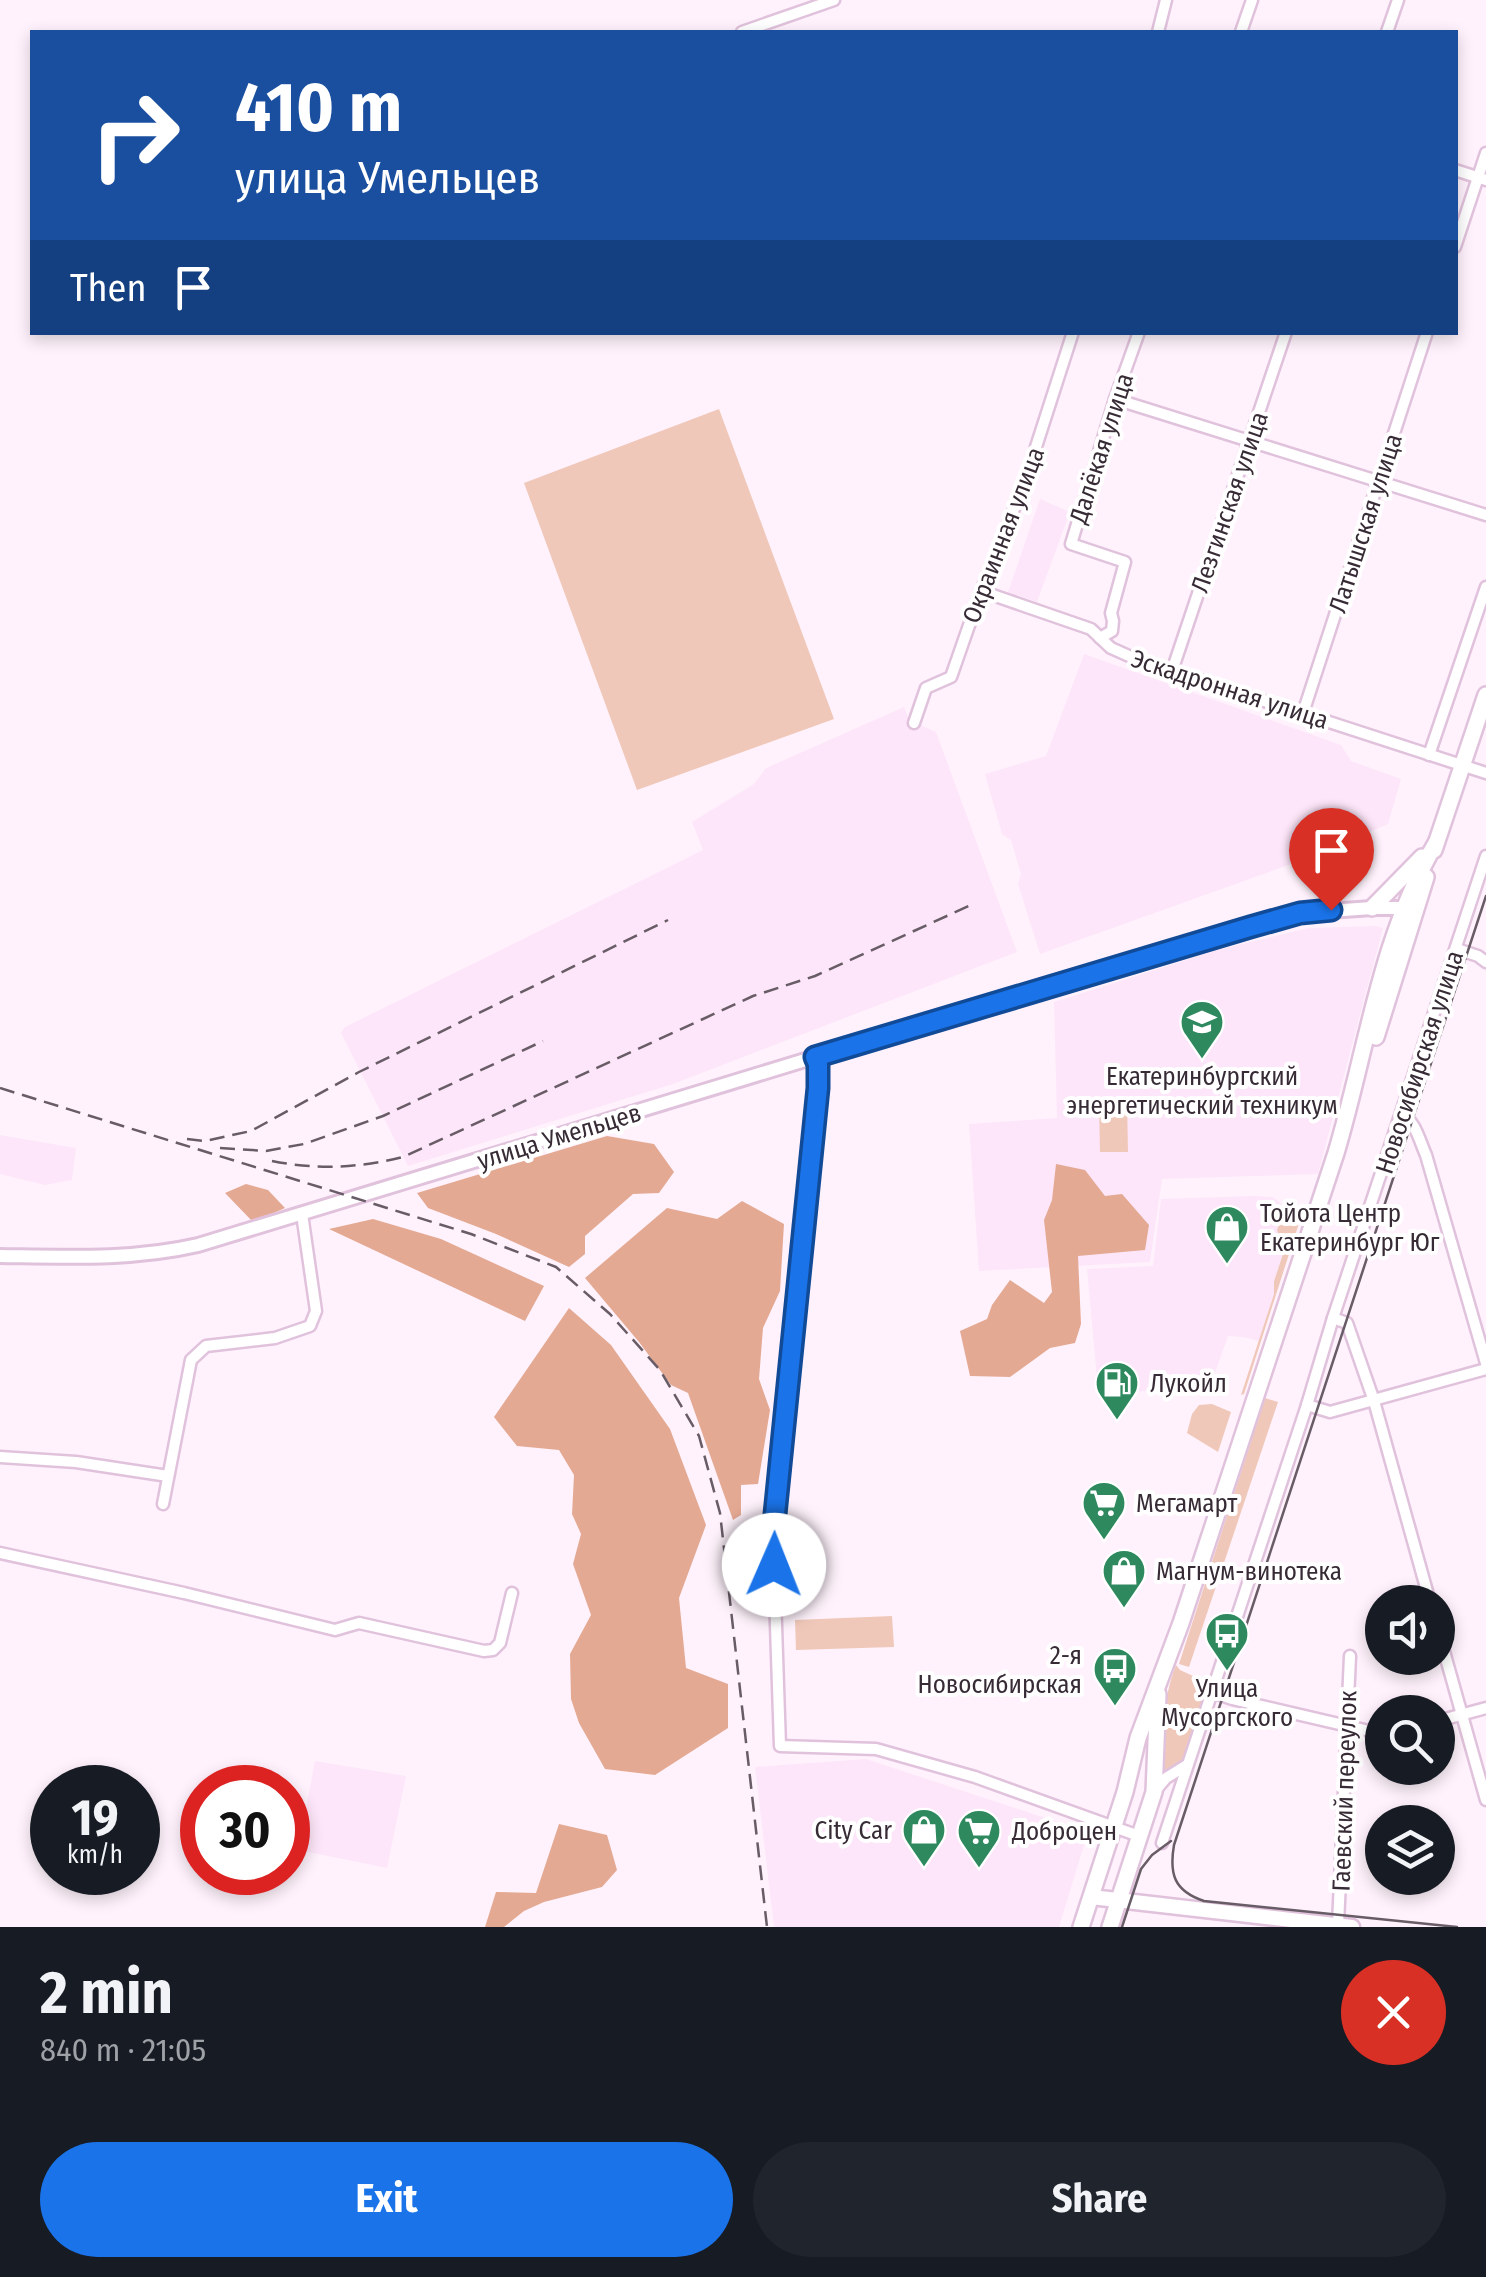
<!DOCTYPE html>
<html lang="en">
<head>
<meta charset="utf-8">
<style>
	:root { --surface:#171b24; --page:#20242c; --text:#f1f3f6; --muted:#9ea1a6; --accent:#1a73e8 }
	body { margin:0; font-family:"Fira Sans Condensed",sans-serif; background:var(--page); color:var(--text); height:100vh; display:flex; flex-direction:column; font-size:38px; white-space:nowrap }
	* { box-sizing:border-box; margin:0 }
	p { font-size:32px; color:var(--muted) }
	.icon { flex:none; width:55px; height:55px; fill:none; stroke:currentColor; stroke-width:2; stroke-linecap:round; stroke-linejoin:round }
	.map { position:relative; height:1927px; overflow:hidden }
	.drawer { display:flex; flex-direction:column; background:var(--surface); flex:1 }
	.drawer>* { flex:none }
	.guide { position:absolute; left:30px; top:30px; width:1428px; height:305px; border-radius:0px; box-shadow:0 5px 15px #0003; background:#1a4fa0; color:#fff; overflow:hidden }
	.tools { position:absolute; left:1365px; top:1585px; display:grid; gap:20px }
	.tools a { display:grid; place-items:center; width:90px; height:90px; border-radius:50%; background:var(--surface); box-shadow:0 5px 15px #0003; font-size:50px }
	.speed { position:absolute; left:30px; top:1765px; display:flex; gap:20px; font-size:50px; font-weight:700; text-align:center }
	.speed>* { display:grid; place-content:center; width:130px; height:130px; border-radius:50%; background:var(--surface); box-shadow:0 5px 15px #0003; line-height:1 }
	.speed small { font-size:25px; font-weight:400 }
	.speed .limit { border:15px solid #d22; background:#fff; color:#111 }
	.pin { position:absolute; display:grid; place-items:center; width:85px; height:85px; color:#fff; margin:-102px -42px; border-radius:50% 50% 50% 0; rotate:-45deg; box-shadow:0 0 10px #0007 }
	.pin .icon { rotate:45deg }
	.me { position:absolute; width:110px; margin:-55px; rotate:1deg; stroke-linejoin:round; filter:drop-shadow(0 0 8px #0008) }
	.turn { display:flex; align-items:center; gap:35px; height:210px; padding:0 40px; font-size:45px }
	.turn .icon { width:130px; height:130px; stroke-width:2.5 }
	.turn b { display:block; font-size:70px; line-height:85px }
	.then { display:flex; align-items:center; height:95px; padding:0 40px; background:#0003; gap:20px; font-size:38px }
	.round { display:grid; place-items:center; flex:none; width:105px; height:105px; border-radius:52px; background:var(--page) }
	.head { display:flex; align-items:center; justify-content:space-between; height:170px; padding:0 40px }
	h1 { font-size:60px; font-weight:700; line-height:75px }
	.cta { display:flex; gap:20px; margin-top:auto; padding:20px 40px }
	.cta a { flex:1; height:115px; border-radius:60px; background:var(--accent); color:#fff; font-size:40px; font-weight:700; line-height:115px; text-align:center }
	.cta a+a { background:var(--page); color:var(--text) }
	.map>svg:first-child { display:block }
</style>
</head>
<body>
<div class="map">
<svg width="1486" height="1927" viewBox="0 0 1486 1927">
	<rect width="100%" height="100%" fill="#fff2fc"/>
	<g fill="#fde6f9">
		<path d="M1040,499L1070,512L1037,602L1008,592Z"/>
		<path d="M1084,654L1341,745L1351,761L1401,779L1388,824L1308,858L1040,954L1018,884L1021,874L1011,840L1002,834L985,774L1046,756Z"/>
		<path d="M904,707L909,720L936,732L1017,952L673,1084L408,1166L341,1033L345,1027L703,850L692,822L754,784L766,768Z"/>
		<path d="M1375,926L1383,928L1318,1174L1162,1179L1150,1262L979,1271L969,1124L1057,1118L1054,1002L1218,950L1308,928Z"/>
		<path d="M0,1135L76,1148L72,1180L45,1185L0,1174Z"/>
		<path d="M1253,1196L1273,1197L1285,1207L1277,1229L1284,1251L1274,1281V1294L1259,1341L1243,1337L1228,1336L1208,1393L1098,1390L1087,1269L1153,1266L1161,1199Z"/>
		<path d="M866,1759L1088,1832L1059,1927H774L755,1767Z"/>
		<path d="M315,1761L406,1776L387,1868L298,1850Z"/>
	</g>
	<g fill="#f0c8b9">
		<path d="M719,409L834,719L637,790L524,483Z"/>
		<path d="M1099,1101H1127L1128,1152H1100Z"/>
		<path d="M1285,1207L1295,1209L1301,1217L1244,1394L1241,1395L1274,1294V1281L1284,1251L1277,1230Z"/>
		<path d="M1265,1398L1278,1402L1189,1667L1179,1664Z"/>
		<path d="M1212,1404L1231,1412L1218,1452L1187,1433L1192,1414L1199,1405Z"/>
		<path d="M892,1616L894,1647L796,1650L795,1620Z"/>
		<path d="M1176,1665L1180,1670L1208,1683L1183,1759L1175,1767L1162,1773C1163,1737 1162,1700 1176,1665Z"/>
	</g>
	<g fill="#e4a993">
		<path d="M607,1136L654,1144L674,1172L659,1193L633,1194L585,1236V1254L569,1267L496,1234L428,1208L417,1193Z"/>
		<path d="M1056,1164L1085,1170L1105,1196L1122,1194L1149,1225L1145,1250L1078,1256L1081,1324L1075,1343L1050,1348L1010,1377L970,1376L960,1331L987,1319L992,1305L1010,1280L1044,1303L1052,1292L1044,1220L1052,1200Z"/>
		<path d="M246,1184L268,1190L285,1208L253,1222L225,1193Z"/>
		<path d="M742,1201L784,1224L780,1291L763,1328L759,1379L770,1410L758,1484L741,1485V1515L733,1520L688,1393L671,1385L639,1342L585,1278L667,1208L717,1219Z"/>
		<path d="M373,1219L441,1239L544,1286L525,1321L329,1229Z"/>
		<path d="M569,1308L611,1345L670,1429L706,1525L679,1598L686,1668L728,1684V1728L655,1775L605,1769L579,1723L571,1699L570,1654L591,1615L573,1564L581,1534L572,1514L574,1475L559,1450L517,1446L494,1417Z"/>
		<path d="M559,1824L607,1835L617,1870L602,1887L544,1902L524,1911L504,1927H485L496,1892L536,1893Z"/>
	</g>
	<g fill="none" stroke-linecap="round" stroke-linejoin="round">
		<defs>
			<g id="minor">
				<path d="M742,32L834,0"/>
				<path d="M1158,32L1166,0"/>
				<path d="M1241,32L1252,0"/>
				<path d="M1387,32L1398,0"/>
				<path d="M1455,170L1486,180"/>
				<path d="M1455,247L1486,153"/>
				<path d="M1115,399L1486,515"/>
				<path d="M981,591L1091,629L1111,648L1138,660L1486,773"/>
				<path d="M1100,638L1112,631L1113,621L1111,613L1125,562L1071,544L1115,399L1139,332"/>
				<path d="M1172,671L1286,332"/>
				<path d="M1303,713L1427,332"/>
				<path d="M914,723L926,688L951,677L981,591L1025,481L1073,332"/>
				<path d="M1429,755L1486,587"/>
				<path d="M1457,949L1478,956L1486,962"/>
				<path d="M815,1057L818,1063V1087L813,1142L798,1270L773,1535L780,1746L876,1749L975,1777L1139,1836"/>
				<path d="M1402,1115C1415,1120 1420,1142 1426,1155L1486,1363"/>
				<path d="M1307,1405L1330,1412L1486,1369"/>
				<path d="M0,1457L76,1462L168,1476"/>
				<path d="M163,1504L191,1360L206,1346L275,1338L310,1326L316,1311L302,1214"/>
				<path d="M0,1553L184,1593L335,1630L359,1623L484,1651L493,1650L500,1643L512,1593"/>
				<path d="M1430,1602L1374,1401L1347,1323L1333,1318L1486,856"/>
				<path d="M1438,1630L1486,1800"/>
				<path d="M1212,1692L1232,1699L1382,1734"/>
				<path d="M1438,1721L1486,1708"/>
				<path d="M1155,1791L1166,1778L1187,1765"/>
				<path d="M1162,1843L1307,1405L1333,1318"/>
				<path d="M1338,1925L1350,1656"/>
			</g>
			<path id="tertiary" d="M0,1256C67,1257 133,1260 198,1245L815,1057L1301,913L1372,908H1412"/>
			<path id="secondary" d="M1091,1897L1352,1927"/>
			<g id="primary">
				<path d="M1434,850L1486,695"/>
				<path d="M1372,908L1422,857"/>
				<path d="M1376,1037L1426,877"/>
				<path d="M1081,1927L1125,1792L1138,1738L1181,1623L1336,1153C1367,1050 1380,937 1436,843"/>
				<path d="M1110,1927L1154,1792L1158,1694"/>
			</g>
		</defs>
		<use href="#minor" stroke="#e1c2dc" stroke-width="15"/>
		<use href="#tertiary" stroke="#e1c2dc" stroke-width="18"/>
		<use href="#secondary" stroke="#e1c2dc" stroke-width="19"/>
		<use href="#primary" stroke="#e1c2dc" stroke-width="20"/>
		<use href="#minor" stroke="#fff" stroke-width="10"/>
		<use href="#tertiary" stroke="#fff" stroke-width="12"/>
		<use href="#secondary" stroke="#fff" stroke-width="14"/>
		<use href="#primary" stroke="#fff" stroke-width="15"/>
		<g stroke="#685c66" stroke-width="2.5">
			<path d="M1122,1927L1141,1869L1152,1855L1171,1841"/>
			<path d="M1457,1927L1204,1901C1174,1891 1169,1874 1174,1845L1486,896"/>
		</g>
		<g stroke="#685c66" stroke-width="2.5" stroke-dasharray="15 8" stroke-linecap="butt">
			<path d="M0,1088L471,1234L556,1267L610,1314L660,1370L699,1436L720,1513L767,1927"/>
			<path d="M187,1139L205,1141L251,1131L359,1072L668,920"/>
			<path d="M220,1148L266,1151L304,1144L383,1116L543,1041"/>
			<path d="M272,1161C317,1170 359,1168 403,1157L753,996L815,976L971,905"/>
		</g>
	</g>
	<g fill="none" stroke-linecap="round" stroke-linejoin="round">
		<defs>
			<path id="route" d="M774,1565L773,1534L818,1088V1064L815,1057L1250,927L1300,913L1331,910"/>
		</defs>
		<use href="#route" stroke="#114b97" stroke-width="25"/>
		<use href="#route" stroke="#1a73e8" stroke-width="18"/>
	</g>
	<defs>
		<symbol id="university-pin" viewBox="-11 -11 22 30"><path d="M0 17L-7.5 6A9.5 9.5 0 1 1 7.5 6Z" fill="#2f895f" stroke="#fff"/><path d="M0-5L7-2L0 1L-7-2ZM-4 1L0 2.5L4 1V4Q0 6-4 4Z" fill="#fff"/></symbol>
		<symbol id="shop-pin" viewBox="-11 -11 22 30"><path d="M0 17L-7.5 6A9.5 9.5 0 1 1 7.5 6Z" fill="#2f895f" stroke="#fff"/><path d="M-5-2.5h2.3a2.7 3.5 0 0 1 5.4 0H5L5.5 6h-11ZM-1.5-2.5h3a1.5 2.3 0 0 0-3 0Z" fill="#fff"/></symbol>
		<symbol id="fuel-pin" viewBox="-11 -11 22 30"><path d="M0 17L-7.5 6A9.5 9.5 0 1 1 7.5 6Z" fill="#2f895f" stroke="#fff"/><path d="M-5.5-6h7V0h2V4h1.3V-2.5L3-4.5l.8-.8L6-3V5H2.5V1h-1V6h-7ZM-4.2-4.7v3.2H.2V-4.7Z" fill="#fff"/></symbol>
		<symbol id="supermarket-pin" viewBox="-11 -11 22 30"><path d="M0 17L-7.5 6A9.5 9.5 0 1 1 7.5 6Z" fill="#2f895f" stroke="#fff"/><path d="M-6-5.5h2.5l.6 2H6L4.5 2H-2.5L-4.4-4H-6ZM-1.5 3.2a1.3 1.3 0 1 0 .1 0ZM3 3.2a1.3 1.3 0 1 0 .1 0Z" fill="#fff"/></symbol>
		<symbol id="bus-pin" viewBox="-11 -11 22 30"><path d="M0 17L-7.5 6A9.5 9.5 0 1 1 7.5 6Z" fill="#2f895f" stroke="#fff"/><path d="M-5-6H5V4H4V6H2V4H-2V6H-4V4H-5ZM-3.5-4V0h7V-4ZM-3.5 1.2v1.5H-2V1.2ZM2 1.2v1.5H3.5V1.2Z" fill="#fff"/></symbol>
	</defs>
	<g fill-rule="evenodd">
		<use href="#university-pin" x="1177" y="997" width="50" height="68"/>
		<use href="#shop-pin" x="1202" y="1202" width="50" height="68"/>
		<use href="#fuel-pin" x="1092" y="1358" width="50" height="68"/>
		<use href="#supermarket-pin" x="1079" y="1478" width="50" height="68"/>
		<use href="#shop-pin" x="1099" y="1546" width="50" height="68"/>
		<use href="#bus-pin" x="1202" y="1609" width="50" height="68"/>
		<use href="#bus-pin" x="1090" y="1644" width="50" height="68"/>
		<use href="#shop-pin" x="899" y="1805" width="50" height="68"/>
		<use href="#supermarket-pin" x="954" y="1806" width="50" height="68"/>
	</g>
	<g text-anchor="middle" stroke-width="8" stroke-linejoin="round" paint-order="stroke">
		<g font-size="25" fill="#372b35" stroke="#fff">
			<text transform="translate(1101 448) rotate(-72)" y="9">Далёкая улица</text>
			<text transform="translate(1229 502) rotate(-71)" y="9">Лезгинская улица</text>
			<text transform="translate(1365 523) rotate(-72)" y="9">Латышская улица</text>
			<text transform="translate(1003 535) rotate(-69)" y="9">Окраинная улица</text>
			<text transform="translate(1230 689) rotate(18)" y="9">Эскадронная улица</text>
			<text transform="translate(1419 1062) rotate(-72)" y="9">Новосибирская улица</text>
			<text transform="translate(559 1136) rotate(-17)" y="9">улица Умельцев</text>
			<text transform="translate(1344 1791) rotate(-88)" y="9">Гаевский переулок</text>
		</g>
		<g font-size="25" fill="#372b35" stroke="#fff" text-anchor="start">
			<text x="1202" y="1085" text-anchor="middle">Екатеринбургский<tspan x="1202" dy="29">энергетический техникум</tspan></text>
			<text x="1260" y="1222">Тойота Центр<tspan x="1260" dy="29">Екатеринбург Юг</tspan></text>
			<text x="1150" y="1392">Лукойл</text>
			<text x="1136" y="1512">Мегамарт</text>
			<text x="1156" y="1580">Магнум-винотека</text>
			<text x="1082" y="1664" text-anchor="end">2-я<tspan x="1082" dy="29">Новосибирская</tspan></text>
			<text x="1227" y="1697" text-anchor="middle">Улица<tspan x="1227" dy="29">Мусоргского</tspan></text>
			<text x="892" y="1839" text-anchor="end">City Car</text>
			<text x="1012" y="1840">Доброцен</text>
		</g>
	</g>
</svg>
<div class="tools">
<a><svg class="icon" aria-label="sound" viewBox="0 0 24 24"><path d="M4 9h4l5-4v14l-5-4H4zM17 9q2 3 0 6"/></svg></a>
<a><svg class="icon" aria-label="search" viewBox="0 0 24 24"><circle cx="10" cy="10" r="6"/><path d="M15 15l6 6"/></svg></a>
<a><svg class="icon" aria-label="layers" viewBox="0 0 24 24"><path d="M12 4l9 5-9 5-9-5zM3 14l9 5 9-5"/></svg></a>
</div>
<div class="speed"><div>19<small>km/h</small></div><div class="limit">30</div></div>
<div class="pin" style="left:1331px;top:910px;background:#d93025"><svg class="icon" aria-label="arrive" viewBox="0 0 24 24"><path d="M6 21V4h12l-3 4 3 4H6"/></svg></div>
<svg class="me" style="left:774px;top:1565px" viewBox="-20 -20 40 40"><circle r="19" fill="#fff"/><path d="M0-13L10 11 0 6-10 11z" fill="#1a73e8"/></svg>
<div class="guide">
<div class="turn"><svg class="icon" aria-label="right" viewBox="0 0 24 24"><path d="M7 20v-9h11M14 6l5 5-5 5"/></svg><div><b>410 m</b>улица Умельцев</div></div>
<div class="then">Then<svg class="icon" aria-label="arrive" viewBox="0 0 24 24"><path d="M6 21V4h12l-3 4 3 4H6"/></svg></div>
</div>
</div>
<section class="drawer">
<div class="head"><div><h1>2 min</h1><p>840 m · 21:05</p></div><a class="round" style="background:#d93025;color:#fff"><svg class="icon" aria-label="close" viewBox="0 0 24 24"><path d="M6 6l12 12M18 6L6 18"/></svg></a></div>
<div class="cta"><a>Exit</a><a>Share</a></div>
</section>
</body>
</html>
